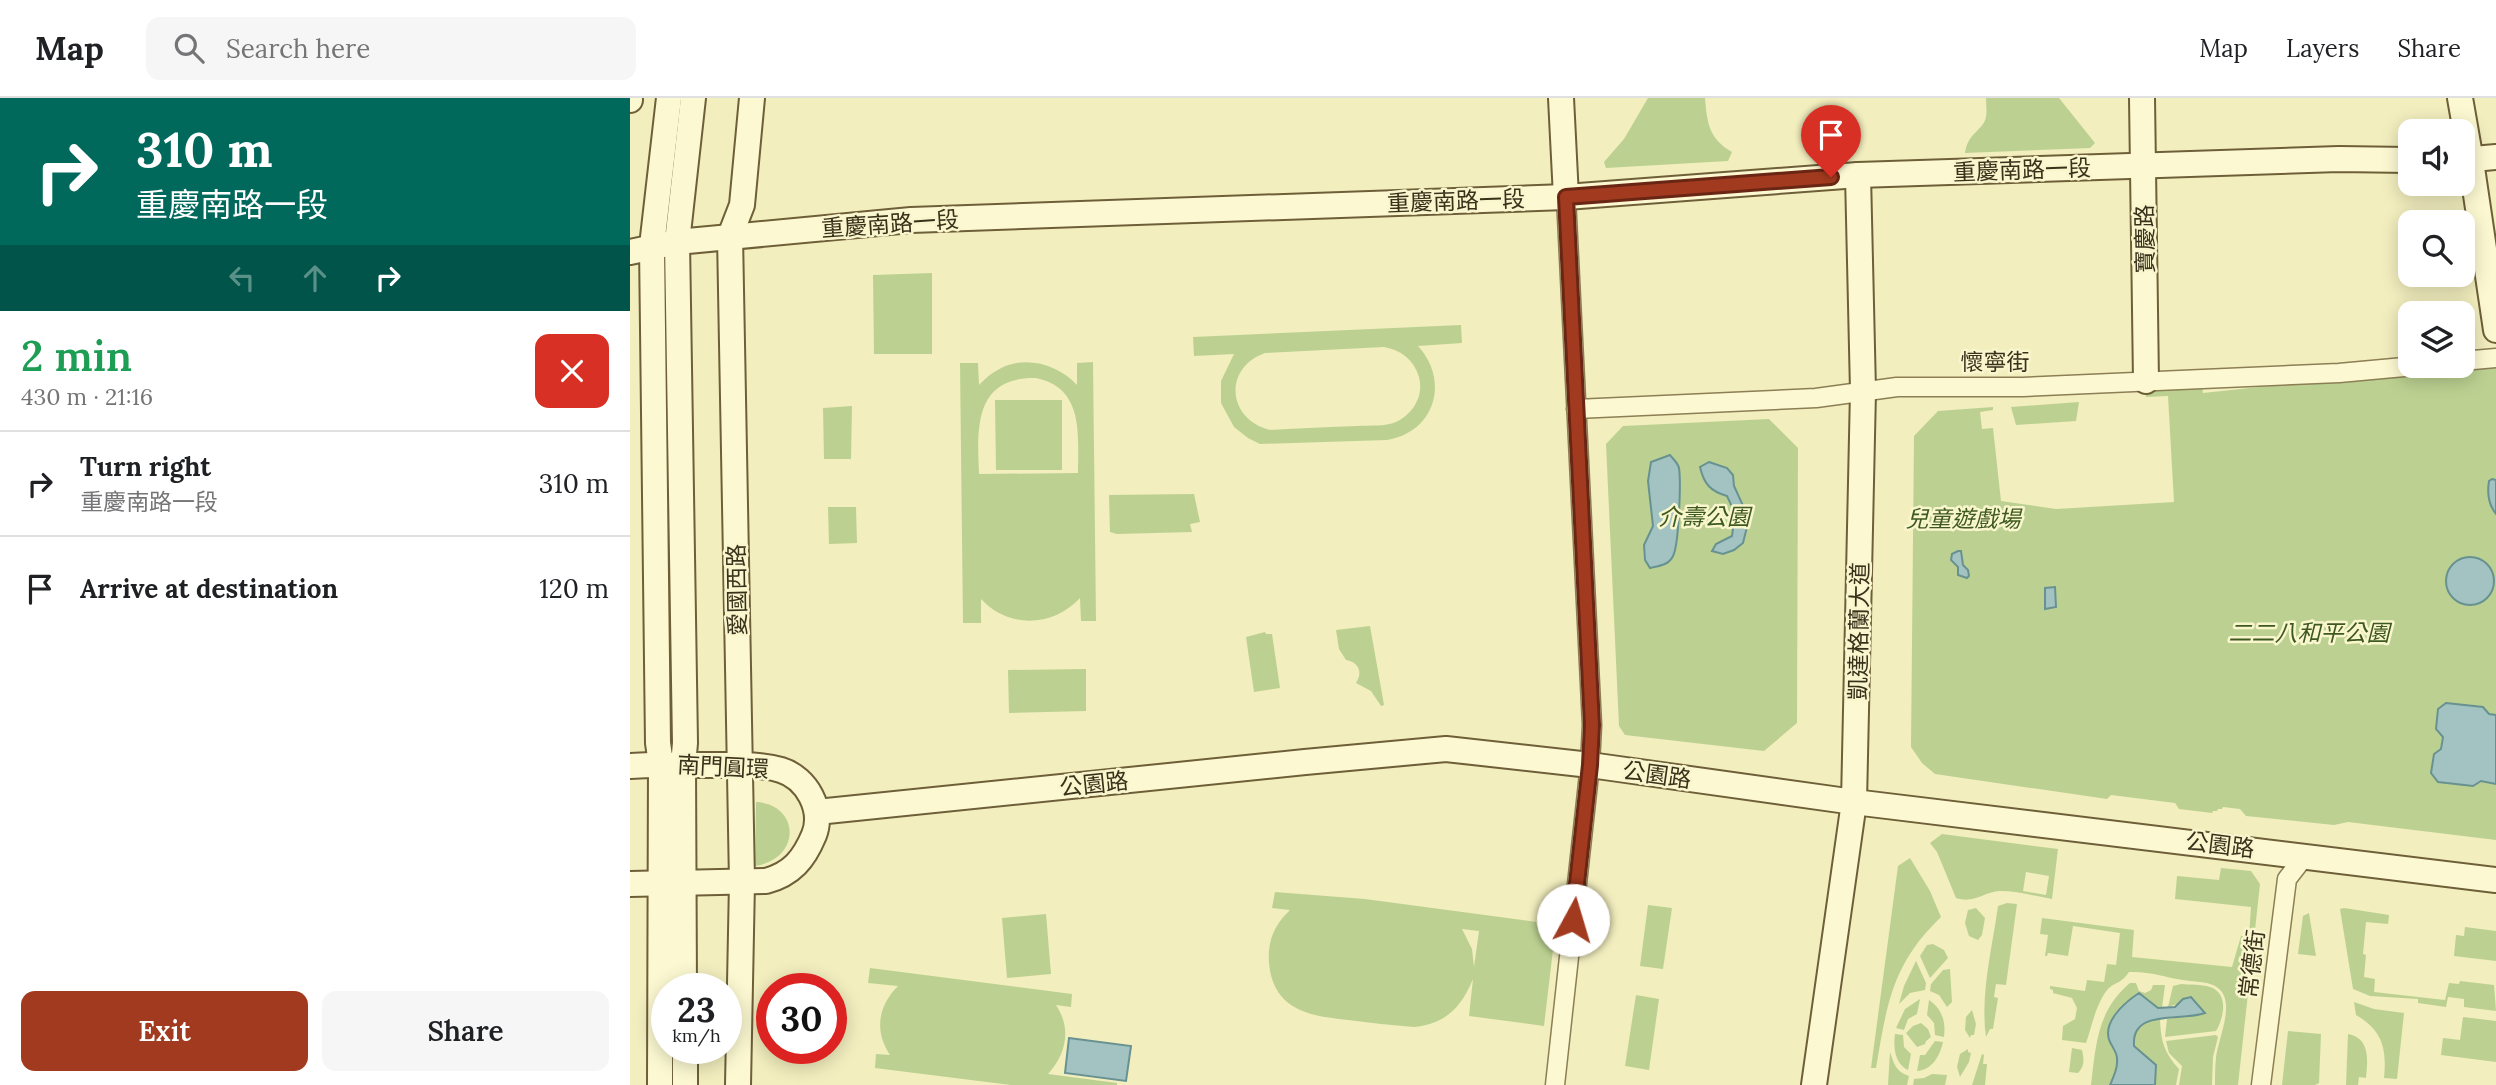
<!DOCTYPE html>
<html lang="en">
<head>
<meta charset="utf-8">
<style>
	:root { --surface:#fff; --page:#f6f6f6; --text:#202124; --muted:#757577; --line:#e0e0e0; --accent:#a13a1e }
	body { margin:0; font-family:Lora,"Noto Sans TC",serif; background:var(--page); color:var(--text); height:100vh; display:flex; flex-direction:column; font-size:26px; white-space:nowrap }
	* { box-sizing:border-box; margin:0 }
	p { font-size:23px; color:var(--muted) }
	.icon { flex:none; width:38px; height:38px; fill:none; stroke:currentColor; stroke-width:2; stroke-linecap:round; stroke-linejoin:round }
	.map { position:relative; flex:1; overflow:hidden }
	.drawer { display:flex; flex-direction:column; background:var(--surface); width:630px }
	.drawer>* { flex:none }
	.banner { background:#00695c; color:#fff; overflow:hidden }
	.buttons { position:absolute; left:1768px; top:21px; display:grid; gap:14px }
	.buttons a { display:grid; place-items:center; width:77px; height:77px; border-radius:14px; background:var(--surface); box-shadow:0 4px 18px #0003; font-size:35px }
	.speed { position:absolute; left:21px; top:875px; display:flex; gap:14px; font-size:35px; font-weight:700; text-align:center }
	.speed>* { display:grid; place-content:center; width:91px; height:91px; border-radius:50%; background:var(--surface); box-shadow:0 4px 18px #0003; line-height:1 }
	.speed small { font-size:18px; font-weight:400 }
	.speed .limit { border:10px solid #d22; background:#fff; color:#111 }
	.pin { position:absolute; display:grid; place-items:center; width:60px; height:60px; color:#fff; margin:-72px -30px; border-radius:50% 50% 50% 0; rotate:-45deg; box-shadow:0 0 7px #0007 }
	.pin .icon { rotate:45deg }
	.me { position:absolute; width:77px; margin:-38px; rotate:6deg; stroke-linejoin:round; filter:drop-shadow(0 0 5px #0008) }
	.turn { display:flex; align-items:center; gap:24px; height:147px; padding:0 21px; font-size:32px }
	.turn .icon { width:91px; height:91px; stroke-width:2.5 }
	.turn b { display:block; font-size:49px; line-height:60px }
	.lanes { display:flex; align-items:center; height:66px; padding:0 21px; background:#0003; justify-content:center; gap:35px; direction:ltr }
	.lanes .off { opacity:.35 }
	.round { display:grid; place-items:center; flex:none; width:74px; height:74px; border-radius:14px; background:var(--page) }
	.headline { display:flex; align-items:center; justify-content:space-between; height:119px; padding:0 21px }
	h1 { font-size:42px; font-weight:600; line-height:52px; color:#1e9e55 }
	.cta { display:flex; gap:14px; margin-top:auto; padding:14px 21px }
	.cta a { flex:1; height:80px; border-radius:14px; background:var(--accent); color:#fff; font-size:28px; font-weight:600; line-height:80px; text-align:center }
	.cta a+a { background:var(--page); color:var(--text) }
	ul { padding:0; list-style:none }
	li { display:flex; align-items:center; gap:21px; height:105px; padding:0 21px; border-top:2px solid var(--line) }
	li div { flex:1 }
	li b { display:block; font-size:26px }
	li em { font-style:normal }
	header { display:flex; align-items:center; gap:42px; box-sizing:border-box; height:98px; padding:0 35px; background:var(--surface); border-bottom:2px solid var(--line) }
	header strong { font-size:33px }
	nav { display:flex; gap:38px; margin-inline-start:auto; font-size:24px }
	.search { width:490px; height:63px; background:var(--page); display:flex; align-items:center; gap:18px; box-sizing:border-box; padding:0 24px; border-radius:14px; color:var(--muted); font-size:26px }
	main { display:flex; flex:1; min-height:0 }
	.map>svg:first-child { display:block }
</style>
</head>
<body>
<header>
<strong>Map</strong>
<div class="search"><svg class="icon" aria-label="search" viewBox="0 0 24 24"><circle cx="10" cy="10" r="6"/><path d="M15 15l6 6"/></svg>Search here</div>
<nav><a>Map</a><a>Layers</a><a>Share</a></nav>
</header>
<main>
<section class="drawer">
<div class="banner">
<div class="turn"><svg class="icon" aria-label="right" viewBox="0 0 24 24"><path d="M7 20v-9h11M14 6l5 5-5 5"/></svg><div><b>310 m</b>重慶南路一段</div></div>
<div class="lanes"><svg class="icon off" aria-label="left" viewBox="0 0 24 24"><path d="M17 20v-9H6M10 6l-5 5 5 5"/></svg><svg class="icon off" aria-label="ahead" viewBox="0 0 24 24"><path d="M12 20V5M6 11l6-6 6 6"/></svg><svg class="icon" aria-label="right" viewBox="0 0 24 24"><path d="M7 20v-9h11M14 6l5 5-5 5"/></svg></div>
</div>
<div class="headline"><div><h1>2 min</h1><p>430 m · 21:16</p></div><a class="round" style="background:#d93025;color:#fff"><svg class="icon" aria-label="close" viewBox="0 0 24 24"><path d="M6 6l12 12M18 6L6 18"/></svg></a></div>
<ul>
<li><svg class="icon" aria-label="right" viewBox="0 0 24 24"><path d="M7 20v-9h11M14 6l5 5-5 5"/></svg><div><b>Turn right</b><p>重慶南路一段</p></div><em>310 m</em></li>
<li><svg class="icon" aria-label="arrive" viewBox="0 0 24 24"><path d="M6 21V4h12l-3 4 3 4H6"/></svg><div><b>Arrive at destination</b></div><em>120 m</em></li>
</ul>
<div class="cta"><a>Exit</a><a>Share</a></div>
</section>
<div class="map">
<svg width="1866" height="987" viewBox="0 0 1866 987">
	<rect width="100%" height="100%" fill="#f2eebe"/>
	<g fill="#bcd191" fill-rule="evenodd">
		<path d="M1018,0H1075C1077,25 1079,41 1102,54L1098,63L976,70L974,64L994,41Z"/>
		<path d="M1356,0H1429L1465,45L1460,50L1335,55C1338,34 1353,33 1356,19C1357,13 1356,6 1356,0Z"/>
		<path d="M302,175V256H244L243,177Z"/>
		<path d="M831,227L832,245L788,248C820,283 805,334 757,342L630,346L618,340L604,329L591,305V283L604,256L564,258L563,239ZM754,249C771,252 784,262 789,279C794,298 783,316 766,324C755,329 740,327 728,328C699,329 670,330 640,332C597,321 593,270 635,255Z"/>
		<path d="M463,264L466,523H451L450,500C423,529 379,531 351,501V525H333L330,265H348L349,287C354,282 360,276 366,273C392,256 427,265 447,287V265ZM406,280C454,290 448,336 448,375L349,376C347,330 344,279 406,280Z"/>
		<path d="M1866,264V742L1718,724L1704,727L1616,718L1610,711L1593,709L1592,711H1588L1587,713H1583L1582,715L1549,711L1545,705L1481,697L1477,701L1305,676L1292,665L1281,649L1284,338L1308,313L1363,309V312L1350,314L1352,331L1363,330L1371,403L1426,411L1544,404L1538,298L1516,299L1515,292L1572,288L1573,295Z"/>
		<path d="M365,302H432V372H366Z"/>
		<path d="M1449,304L1446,323L1386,327L1381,309Z"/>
		<path d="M222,308L221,361H194L193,310Z"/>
		<path d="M1139,321L1168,350L1167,625L1134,653L995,637L989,628L976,346L993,328Z"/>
		<path d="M564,396L570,424L560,426L562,434L487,436L480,434L479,397Z"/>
		<path d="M198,409H226L227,445L199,446Z"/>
		<path d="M740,528L754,607L751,608L741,593L726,585C733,575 729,564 716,562L709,551L706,532Z"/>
		<path d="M635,534L636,536H642L650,590L624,594L616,539Z"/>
		<path d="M456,571V613L379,615L378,572Z"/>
		<path d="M126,704C170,706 172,761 125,768Z"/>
		<path d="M1312,736L1428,751L1422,801C1405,798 1387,793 1370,793C1353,794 1344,806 1326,800L1307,754L1300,745ZM1396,774L1419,778L1416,797L1393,793Z"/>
		<path d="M1280,760L1300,793L1311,819C1262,866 1257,906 1246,970H1241L1268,768Z"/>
		<path d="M1591,770L1621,773L1630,786L1608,987H1585C1585,978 1585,969 1586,960C1588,939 1611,895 1580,886C1572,883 1562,884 1553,882C1534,879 1519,873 1499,874C1491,886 1485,884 1478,891C1466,905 1462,928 1456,945L1432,942L1433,928L1445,921L1447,910L1442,900L1423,895V892L1420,891V888L1455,893L1457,882L1474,884L1477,866L1486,867L1490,835L1443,828L1438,858L1418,855L1417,858H1415L1418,837L1410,836L1412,820L1504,832L1502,859L1602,869L1611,838L1619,839L1621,809L1545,801L1547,778L1589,782Z"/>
		<path d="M645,794L735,801L914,825L912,841L924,843L914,928L839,918L843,881C831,910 815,926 784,929C762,927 740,925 718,922C680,918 643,912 639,865C637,843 645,826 660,812L642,810ZM832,831L849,833L844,869L842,851Z"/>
		<path d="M1377,805L1387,806L1376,887L1366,886L1364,899L1368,900L1363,931H1360L1356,939C1350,897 1362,851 1368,808Z"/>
		<path d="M1018,807L1042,810L1033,871L1010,868Z"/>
		<path d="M1346,810L1355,820L1352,837L1348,842L1339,838L1335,825L1338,812Z"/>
		<path d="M1714,810L1759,817L1758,826L1736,824L1733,856L1736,857L1734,879L1745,881L1744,894L1815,902L1819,885L1829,886L1830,883L1864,887L1866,913L1834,909V901L1818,899L1816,909L1788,905V901L1740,898L1723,891L1710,811Z"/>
		<path d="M1679,815L1686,858L1668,856L1673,818Z"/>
		<path d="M416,816L421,876L377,880L372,820Z"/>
		<path d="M1835,829L1866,833V863L1824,858L1826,837L1834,838Z"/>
		<path d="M1303,846L1314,852L1318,860L1300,880L1290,858L1297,847Z"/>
		<path d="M1286,863L1296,885L1295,892L1280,895L1269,906L1274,888Z"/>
		<path d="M240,870L442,896L441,909L426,907C442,931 436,956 418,976L487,985V987H381L245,970L246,956L260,957C244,933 248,908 268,888L238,885Z"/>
		<path d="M1320,871L1322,904L1317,909L1309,897L1300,893L1301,886L1313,872Z"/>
		<path d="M1500,885H1506L1509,893L1515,895L1521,892L1523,887H1535L1532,910H1528L1518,901L1496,903C1491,913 1478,921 1478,932C1477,941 1483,946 1486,954C1490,966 1484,976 1480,987H1461C1466,946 1467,913 1500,885Z"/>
		<path d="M1551,886C1560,887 1571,886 1580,889C1599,895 1594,920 1586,933L1535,939L1537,921L1573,916L1551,905L1538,909L1543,888Z"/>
		<path d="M1006,897L1029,901L1019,972L995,968Z"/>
		<path d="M1290,901L1287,916L1278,921L1274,932L1266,930L1275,911Z"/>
		<path d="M1299,902C1312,911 1316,923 1314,939L1305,937L1304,925L1297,917Z"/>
		<path d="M1724,904L1744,911L1774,915L1767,981L1754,980C1757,950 1752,932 1726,917Z"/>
		<path d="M1342,912L1346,926L1344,937H1341L1340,940L1335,932L1336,919Z"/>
		<path d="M1833,919L1866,923V964L1811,957L1813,940L1830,942Z"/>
		<path d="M1523,921H1530C1531,944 1534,954 1549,971L1546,987H1525L1522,963L1504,948C1503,933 1509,926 1523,921Z"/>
		<path d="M1291,925L1298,931L1301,939L1296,943L1295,946L1287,949L1276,935L1283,928Z"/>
		<path d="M1658,933L1691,936L1689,985L1685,987H1652Z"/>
		<path d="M1265,936L1273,937L1274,949L1281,956L1278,972C1265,966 1263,949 1265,936Z"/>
		<path d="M1718,936C1740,940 1738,962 1736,980L1729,979L1728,987H1716Z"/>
		<path d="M1586,937L1588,939L1583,959L1582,987H1549L1552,968L1539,955L1536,943Z"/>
		<path d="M1305,943L1313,944C1310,958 1302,972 1287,973L1290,957H1295Z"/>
		<path d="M1442,950L1452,952C1454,962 1455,967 1448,975L1439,974Z"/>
		<path d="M1338,951V954L1341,955L1339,964L1330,979L1327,969L1330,956Z"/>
		<path d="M1260,954C1264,966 1266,974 1279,978L1277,987H1258Z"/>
		<path d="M1352,956L1354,957L1353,966H1357L1355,987H1342Z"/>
		<path d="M1302,976L1317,977L1315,987H1283L1284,981L1294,980Z"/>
	</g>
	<g fill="#a2c3c1" stroke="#689291" stroke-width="2">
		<path d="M1040,357C1044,362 1048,365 1049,370C1051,383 1049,447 1043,458C1039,467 1029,468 1020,470L1015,462L1014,447L1023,428L1018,383L1021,364Z"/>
		<path d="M1079,364L1097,370L1103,377L1104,388L1115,412L1117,429L1113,445L1104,452L1093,456L1082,453L1086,446L1102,438L1105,415L1097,398C1080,393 1074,386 1070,369Z"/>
		<path d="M1862,381L1866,382V416C1858,406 1857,395 1859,383Z"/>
		<path d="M1328,453H1331L1333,467L1338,472L1339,478L1337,480L1328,477V469L1321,462L1322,456Z"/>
		<circle cx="1840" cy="483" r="24"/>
		<path d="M1425,489L1426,509L1415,511V490Z"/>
		<path d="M1816,605L1853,609L1859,616L1866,617V686L1851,683L1843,688L1808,684L1801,675L1804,656L1811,651L1813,639L1806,631L1808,611Z"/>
		<path d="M1509,895L1528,910L1545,909L1553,901L1561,899L1575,915C1551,924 1501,910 1504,948L1526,967L1525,987H1480C1483,980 1487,972 1487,965C1488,956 1484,952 1480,944C1471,925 1495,904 1509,895Z"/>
		<path d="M439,940L501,948L496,983L435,975Z"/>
	</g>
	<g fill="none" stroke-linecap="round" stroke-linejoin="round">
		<defs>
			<g id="street">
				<path d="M1832,263L1866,260"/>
				<path d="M946,311L1186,300L1267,289H1393L1709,275L1785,268"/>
				<path d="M925,987L960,667L962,627L936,99"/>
				<path d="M1631,987L1657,781L1675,758"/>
			</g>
			<g id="secondary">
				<path d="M931,0L936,99"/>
				<path d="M1512,0L1516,283"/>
				<path d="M1830,0L1841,63L1866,232"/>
				<path d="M0,2V0"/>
				<path d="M1832,62L1866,59"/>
				<path d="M0,154L47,144L281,122L936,99L1228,77L1709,61L1780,62"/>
				<path d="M0,668C29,666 58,667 86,667C108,667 131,666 151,672C177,680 194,712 184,737C174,761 162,776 136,783L0,786"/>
				<path d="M187,714L675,664L816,651L960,667L1224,704L1866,782"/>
				<path d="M54,891L53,667L55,645L47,144L63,0"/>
				<path d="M55,950V987"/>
				<path d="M30,987L31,666L28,645L22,148L39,0"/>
				<path d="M108,987L112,784L100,138L112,107L122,0"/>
				<path d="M1184,987L1224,704L1233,293L1228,77"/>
			</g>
		</defs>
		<use href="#street" stroke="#8c7e55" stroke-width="21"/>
		<use href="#secondary" stroke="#6e5f38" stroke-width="28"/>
		<use href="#street" stroke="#fcf9d2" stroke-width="18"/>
		<use href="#secondary" stroke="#fcf9d2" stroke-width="24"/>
	</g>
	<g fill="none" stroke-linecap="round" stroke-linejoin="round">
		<defs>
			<path id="route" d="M943,822L960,667L962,627L936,99L1201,79"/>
		</defs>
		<use href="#route" stroke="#692614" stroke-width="18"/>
		<use href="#route" stroke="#a13a1e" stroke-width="12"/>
	</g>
	<g text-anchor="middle" stroke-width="5" stroke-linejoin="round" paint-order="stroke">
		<g font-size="23" fill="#3a311b" stroke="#f9f6ce">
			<text transform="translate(1392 72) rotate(-2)" y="8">重慶南路一段</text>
			<text transform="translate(826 103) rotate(-2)" y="8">重慶南路一段</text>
			<text transform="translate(260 126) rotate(-4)" y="8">重慶南路一段</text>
			<text transform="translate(1515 141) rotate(-91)" y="8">寶慶路</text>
			<text x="1365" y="272">懷寧街</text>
			<text transform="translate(107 492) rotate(-91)" y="8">愛國西路</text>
			<text transform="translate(1229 533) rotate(-89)" y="8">凱達格蘭大道</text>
			<text transform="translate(93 669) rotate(3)" y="8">南門圓環</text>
			<text transform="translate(1027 677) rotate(8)" y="8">公園路</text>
			<text transform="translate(464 686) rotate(-6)" y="8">公園路</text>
			<text transform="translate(1590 747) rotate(7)" y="8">公園路</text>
			<text transform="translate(1622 866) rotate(-83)" y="8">常德街</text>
		</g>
		<g font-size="23" font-style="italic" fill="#3e591f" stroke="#f9f6ce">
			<text x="1074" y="427">介壽公園</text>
			<text x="1333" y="429">兒童遊戲場</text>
			<text x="1679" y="543">二二八和平公園</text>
		</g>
	</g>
</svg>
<div class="buttons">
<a><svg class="icon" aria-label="sound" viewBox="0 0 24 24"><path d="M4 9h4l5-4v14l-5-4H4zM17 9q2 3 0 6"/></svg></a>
<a><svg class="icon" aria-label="search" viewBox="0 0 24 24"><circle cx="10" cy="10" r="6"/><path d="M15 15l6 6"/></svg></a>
<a><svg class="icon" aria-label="layers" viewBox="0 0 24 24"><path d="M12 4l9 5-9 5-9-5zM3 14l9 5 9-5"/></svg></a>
</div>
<div class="speed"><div>23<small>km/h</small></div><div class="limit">30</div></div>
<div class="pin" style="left:1201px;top:79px;background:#d93025"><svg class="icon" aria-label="arrive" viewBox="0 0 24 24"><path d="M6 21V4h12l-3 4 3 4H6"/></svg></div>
<svg class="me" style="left:943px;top:822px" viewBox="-20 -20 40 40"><circle r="19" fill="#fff"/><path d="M0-13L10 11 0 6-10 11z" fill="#a13a1e"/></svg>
</div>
</main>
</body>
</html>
